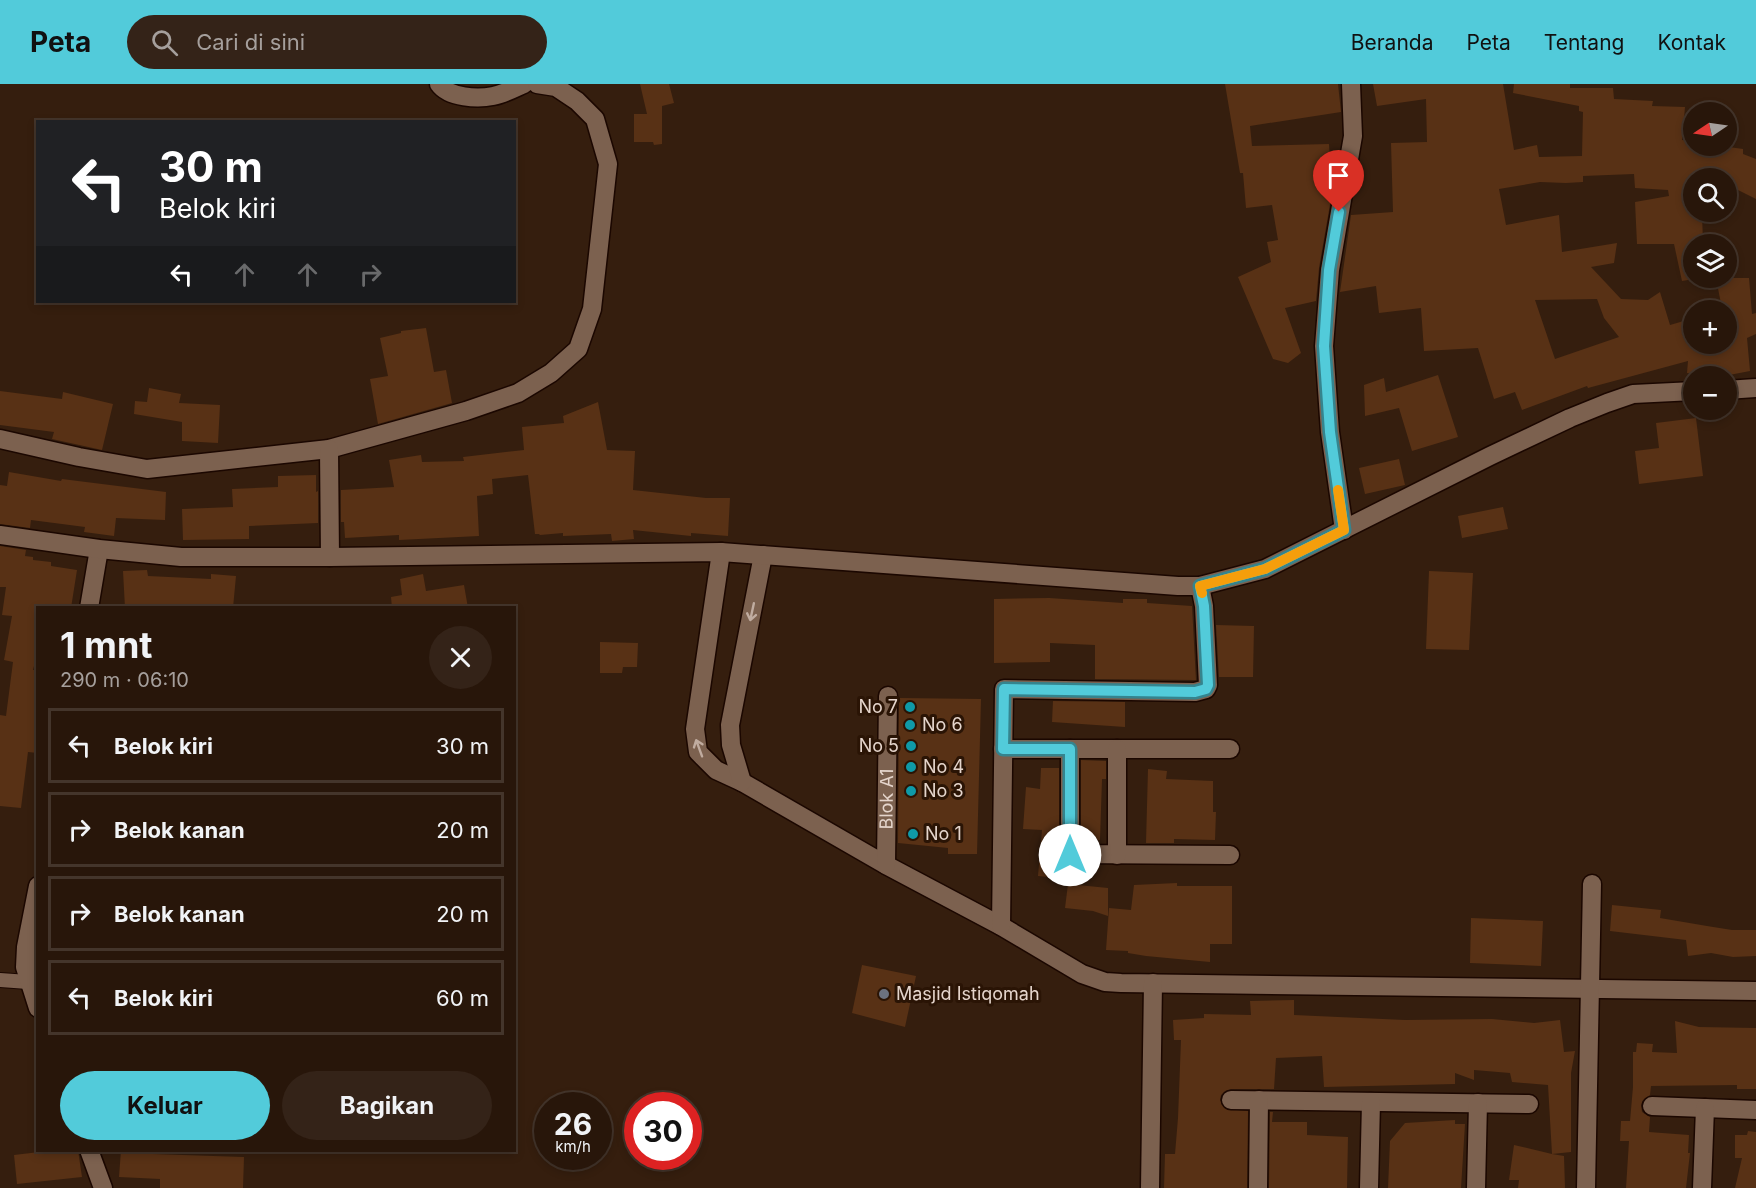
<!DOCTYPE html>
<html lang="id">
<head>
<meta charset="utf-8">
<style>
	:root { --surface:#28160a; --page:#342318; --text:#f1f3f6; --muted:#a59f9c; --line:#44352b; --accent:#52cbda }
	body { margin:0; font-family:Inter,sans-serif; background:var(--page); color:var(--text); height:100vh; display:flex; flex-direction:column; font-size:22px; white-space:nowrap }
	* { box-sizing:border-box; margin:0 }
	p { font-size:20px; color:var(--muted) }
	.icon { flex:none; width:33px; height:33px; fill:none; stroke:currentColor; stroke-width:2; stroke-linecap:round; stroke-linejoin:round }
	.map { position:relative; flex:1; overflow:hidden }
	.sheet { position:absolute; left:36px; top:522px; width:480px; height:546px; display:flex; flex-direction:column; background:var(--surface); border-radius:0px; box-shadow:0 3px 9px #0003,0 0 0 2px var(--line) }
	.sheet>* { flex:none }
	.hud { position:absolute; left:36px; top:36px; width:480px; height:183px; border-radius:0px; box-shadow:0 3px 9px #0003,0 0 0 2px var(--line); background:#202124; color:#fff; overflow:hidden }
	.needle { width:39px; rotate:257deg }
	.buttons { position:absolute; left:1683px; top:18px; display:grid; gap:12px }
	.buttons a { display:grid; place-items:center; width:54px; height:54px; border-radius:50%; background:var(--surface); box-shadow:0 3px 9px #0003,0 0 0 2px var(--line); font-size:30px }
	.speed { position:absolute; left:534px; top:1008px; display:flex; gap:12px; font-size:30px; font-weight:700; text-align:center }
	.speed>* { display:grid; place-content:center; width:78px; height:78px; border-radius:50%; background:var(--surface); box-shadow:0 3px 9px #0003,0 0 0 2px var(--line); line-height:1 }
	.speed small { font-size:15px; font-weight:400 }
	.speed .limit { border:9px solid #d22; background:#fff; color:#111 }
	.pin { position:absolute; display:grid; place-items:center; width:51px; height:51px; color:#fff; margin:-62px -26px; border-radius:50% 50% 50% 0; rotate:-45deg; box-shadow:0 0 6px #0007 }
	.pin .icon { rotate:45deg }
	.me { position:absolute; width:66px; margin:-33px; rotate:0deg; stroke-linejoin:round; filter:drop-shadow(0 0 4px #0008) }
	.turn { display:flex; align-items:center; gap:21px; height:126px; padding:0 24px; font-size:27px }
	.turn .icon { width:78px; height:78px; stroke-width:2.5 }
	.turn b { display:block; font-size:42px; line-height:51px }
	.lanes { display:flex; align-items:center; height:57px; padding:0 24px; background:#0003; justify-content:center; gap:30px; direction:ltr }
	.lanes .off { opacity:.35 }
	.round { display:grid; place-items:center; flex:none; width:63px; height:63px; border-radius:32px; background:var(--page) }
	.head { display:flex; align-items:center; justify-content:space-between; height:102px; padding:0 24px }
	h1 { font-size:36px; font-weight:700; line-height:45px }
	.cta { display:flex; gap:12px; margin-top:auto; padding:12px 24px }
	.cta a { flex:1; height:69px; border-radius:36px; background:var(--accent); color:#111; font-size:24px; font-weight:700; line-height:69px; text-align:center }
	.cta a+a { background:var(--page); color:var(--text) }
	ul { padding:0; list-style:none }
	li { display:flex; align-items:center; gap:18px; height:75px; margin:0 12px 9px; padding:0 12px; border:3px solid var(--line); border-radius:0px }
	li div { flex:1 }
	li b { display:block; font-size:22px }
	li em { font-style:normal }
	header { display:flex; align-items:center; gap:36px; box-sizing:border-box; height:84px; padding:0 30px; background:var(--accent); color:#111 }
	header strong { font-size:28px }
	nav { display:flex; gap:33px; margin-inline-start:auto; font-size:21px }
	.search { width:420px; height:54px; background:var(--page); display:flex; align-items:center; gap:15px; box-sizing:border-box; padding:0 21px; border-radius:33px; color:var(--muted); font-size:22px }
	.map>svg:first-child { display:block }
</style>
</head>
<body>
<header>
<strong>Peta</strong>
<div class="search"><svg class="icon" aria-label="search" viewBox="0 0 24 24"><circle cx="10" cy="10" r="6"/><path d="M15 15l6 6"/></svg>Cari di sini</div>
<nav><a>Beranda</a><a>Peta</a><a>Tentang</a><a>Kontak</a></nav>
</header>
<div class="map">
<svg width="1756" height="1104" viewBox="0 0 1756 1104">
	<rect width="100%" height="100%" fill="#351e0e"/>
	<g fill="#583115" fill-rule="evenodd">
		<path d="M640,0H669L674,19L662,22V60L654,61L653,58H634V30H647Z"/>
		<path d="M1225,0H1338L1341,28L1250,42L1252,62L1329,60L1332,109L1319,184L1316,217L1285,224L1301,269L1288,279L1273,275L1238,193L1271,178L1267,158L1278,156L1272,121L1246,124L1243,89H1240Z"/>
		<path d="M1373,0H1503L1514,66L1537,61L1539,73L1582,72L1583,28L1579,27V22L1513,9L1514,0H1570V4H1613L1614,15L1653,17L1652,22L1685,23L1682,56L1694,57V62H1722L1743,65V70L1756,75V115L1726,100V94H1715L1701,87V94H1694V128H1702L1703,160H1694V194H1700L1682,197L1674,160H1637L1635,118L1669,112L1668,106L1635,104L1634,90L1583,92V98L1566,99L1540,98L1499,105L1506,141L1559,131L1562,168L1617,159L1614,179L1591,183L1621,215L1648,216L1660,208L1670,241L1694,234V260H1726V226H1718L1722,225L1716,194H1749L1752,230L1756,229V250L1747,254L1750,287L1724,292L1687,289L1688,277L1588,304L1587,302L1522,326L1515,308L1494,315L1478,264L1424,267L1421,224L1379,229L1376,202L1340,208L1351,131L1393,128L1391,59L1427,58L1426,15L1377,22ZM1597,215L1604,234L1619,253L1555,275L1535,216Z"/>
		<path d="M426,244L434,288L446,286L452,319L378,340L370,295L388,292L380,254L401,249V247Z"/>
		<path d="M1438,291L1458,353L1412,367L1399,324L1365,332L1364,301L1384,294L1386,308Z"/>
		<path d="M149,304L181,310L179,319L220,321L218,359L182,357V338L134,330L135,317L147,318Z"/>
		<path d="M0,307L62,315L63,308L113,320L102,366L52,355L54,348L0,341Z"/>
		<path d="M598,318L607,366L635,367L633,406L706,414H730L728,452L691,449V452L633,446L634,455L612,457L611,450L563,452V449L540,451L539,450H535L528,391L492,395L493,410L477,412L479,452L399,456V451L345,454L344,438H341V406L394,403L389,376L421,371L422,378L464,377L463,373L524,366L522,343L564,339L563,332Z"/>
		<path d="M1696,334L1703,392L1639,400L1635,367L1659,364L1656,339Z"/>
		<path d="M1399,375L1405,401L1365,410L1359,384Z"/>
		<path d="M9,388L61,397L62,395L166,408L165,436L116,434L114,452L84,448L85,443L31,436L30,444L0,440V401L7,402Z"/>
		<path d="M316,391V408L318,407V439L249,442V455L183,456L182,425L233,423L232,405L278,403V392Z"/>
		<path d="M1503,423L1508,445L1462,454L1458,432Z"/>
		<path d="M0,462L26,466L25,472L33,473V476L51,478V482L77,486L71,524H38V566L33,586H38V669L28,668L21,724L0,722V631L6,632L13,578L4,576L12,532L2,531L6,503H0Z"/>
		<path d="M147,486L148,492L211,495V490L236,492L233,524H125L123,487Z"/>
		<path d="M1429,487L1473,489L1469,566L1426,565Z"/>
		<path d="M423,490L426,507L464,501L468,524H392L391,513L402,511L400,495Z"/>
		<path d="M1049,514L1123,519V515H1147V519L1192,522L1196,596L1095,595V561L1050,559V578L994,579V515Z"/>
		<path d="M1216,541L1254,542L1253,593H1219Z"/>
		<path d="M600,558L638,559L637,583H623L622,589H600Z"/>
		<path d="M899,614L981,615L977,770H948V764L898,759Z"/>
		<path d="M1053,617L1125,618V643L1052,638Z"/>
		<path d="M1081,676L1106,677V695H1102L1100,756H1081Z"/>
		<path d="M1041,684H1059V770L1060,776L1058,794L1038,792L1042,746L1023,745L1026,703L1040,705Z"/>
		<path d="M1148,685L1167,687L1166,695L1213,697V728H1216L1215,756L1174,755V759H1146Z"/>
		<path d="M1177,799V802H1232V860H1210V878L1146,872L1128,869V867L1106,866L1109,824L1131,826L1134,801Z"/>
		<path d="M1068,800L1108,804V832L1093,827L1065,824Z"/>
		<path d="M1612,821L1661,826L1660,834L1707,842L1732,846H1756V872L1733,873L1711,869L1688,872L1686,856L1610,847Z"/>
		<path d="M1471,834L1543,837L1541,882L1470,879Z"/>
		<path d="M862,881L916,892L905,943L852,929Z"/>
		<path d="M1294,916V931L1405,936L1492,935L1534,939L1560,936L1564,968L1575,967L1571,989V1068L1552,1070L1564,1072L1565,1104H1518L1519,1096H1509L1514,1061L1552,1070L1548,1001L1512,998L1510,989L1474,986V996L1455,989V1000L1324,1003L1322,972L1276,974L1274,1005H1231L1225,1007L1221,1011L1220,1016L1225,1025L1248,1027L1247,1104H1164L1165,1070H1175L1178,1034L1181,956H1174L1173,936L1204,934V930L1251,931L1250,917Z"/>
		<path d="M1675,937L1699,943L1756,944V1005H1737V1001L1651,1002L1650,1011L1643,1016L1641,1021L1642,1028L1650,1033L1649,1048L1689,1051L1688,1069H1690L1686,1104H1626L1629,1057H1620L1621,1037H1630L1633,1003V968H1636L1637,959L1653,960L1652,968L1677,969Z"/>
		<path d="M1270,1028H1273L1272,1038H1307V1051L1348,1053L1347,1104H1269Z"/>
		<path d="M1455,1036V1040H1465L1461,1104H1388L1390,1057L1405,1039Z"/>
		<path d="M1748,1047L1756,1048V1104H1735L1742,1074H1735V1051H1747Z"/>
		<path d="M56,1066H78L82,1093L17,1100L14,1071Z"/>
		<path d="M121,1066H153V1070L244,1073L243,1104H160V1095L119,1093Z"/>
	</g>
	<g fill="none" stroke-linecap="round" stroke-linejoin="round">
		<defs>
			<path id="service" d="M0,896L28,898"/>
			<g id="minor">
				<path d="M439,0C449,14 478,15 493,12C504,10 515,4 524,0"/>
				<path d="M0,355L79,373L147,385L329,365L466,327L518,309L551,289L578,265L592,225L608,80L595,35L577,17L556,3L537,0"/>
				<path d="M329,365L330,473"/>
				<path d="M1344,446L1330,348L1324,262L1330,186L1353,52L1351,0"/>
				<path d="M721,468L695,645L698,668L716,686L742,698L886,781L1001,842L1082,890L1105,898L1121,899L1756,907"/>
				<path d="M89,524L99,465"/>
				<path d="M1003,665H1230"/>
				<path d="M1070,665V770L1230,771"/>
				<path d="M1117,665V771"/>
				<path d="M742,698L731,661L730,641L763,471"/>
				<path id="s1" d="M886,781L888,612"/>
				<path d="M38,802L26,863L25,883L38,924"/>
				<path d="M1001,842L1004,605L1195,608L1206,605L1208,601L1204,522L1200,502"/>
				<path d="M1231,1016L1529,1020"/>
				<path d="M1652,1022L1756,1026"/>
				<path d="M89,1066L103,1104"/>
				<path d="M1150,1104L1153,899"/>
				<path d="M1258,1104L1259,1016"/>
				<path d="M1369,1104L1371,1018"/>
				<path d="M1476,1104L1478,1019"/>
				<path d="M1586,1104L1592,800"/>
				<path d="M1702,1104L1705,1024"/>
			</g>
			<g id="tertiary">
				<path d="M1726,306L1756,304"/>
				<path d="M0,451L99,465L181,473H330L721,468L1178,502H1200L1265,485L1490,372L1570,334L1607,319L1633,310L1694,307"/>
			</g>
		</defs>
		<use href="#service" stroke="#1b0700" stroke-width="16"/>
		<use href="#minor" stroke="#1b0700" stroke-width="21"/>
		<use href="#tertiary" stroke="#1b0700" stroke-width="21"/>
		<use href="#service" stroke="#7c614f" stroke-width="14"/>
		<use href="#minor" stroke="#7c614f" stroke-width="18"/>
		<use href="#tertiary" stroke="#7c614f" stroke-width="18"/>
	</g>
	<defs><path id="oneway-shaft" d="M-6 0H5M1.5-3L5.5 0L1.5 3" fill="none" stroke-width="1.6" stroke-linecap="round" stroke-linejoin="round" transform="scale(1.5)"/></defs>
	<g stroke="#c0aca0">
		<use href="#oneway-shaft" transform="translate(752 528) rotate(102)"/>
		<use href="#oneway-shaft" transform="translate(699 664) rotate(-110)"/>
	</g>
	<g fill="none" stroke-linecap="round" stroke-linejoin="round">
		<defs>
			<path id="route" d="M1070,771V665H1003L1004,605L1195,608L1206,605L1208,601L1204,522L1200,502L1265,485L1344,446L1330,348L1324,262L1329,186L1339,128"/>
		</defs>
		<use href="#route" stroke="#35848e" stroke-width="15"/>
		<use href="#route" stroke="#52cbda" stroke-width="10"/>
		<path stroke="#f59e0b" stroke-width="10" d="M1202,509L1200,502L1265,485L1344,446L1338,406"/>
	</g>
	<g fill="#0f9aa8" stroke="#2a1405" stroke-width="2">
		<circle cx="910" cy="623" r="6"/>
		<circle cx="910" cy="641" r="6"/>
		<circle cx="911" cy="662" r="6"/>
		<circle cx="911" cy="683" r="6"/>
		<circle cx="911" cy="707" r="6"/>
		<circle cx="913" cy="750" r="6"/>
	</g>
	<circle fill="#6b7280" stroke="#2a1405" stroke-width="2" cx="884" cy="910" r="6"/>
	<g text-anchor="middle" stroke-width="6" stroke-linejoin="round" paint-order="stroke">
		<g font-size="18" fill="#e5d5cc" stroke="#2a1405" text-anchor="start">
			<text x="898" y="629" text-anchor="end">No 7</text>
			<text x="922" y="647">No 6</text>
			<text x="899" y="668" text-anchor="end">No 5</text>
			<text x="923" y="689">No 4</text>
			<text x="923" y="713">No 3</text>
			<text x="925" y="756">No 1</text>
			<text x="896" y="916">Masjid Istiqomah</text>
		</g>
		<g font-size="18" fill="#e5d5cc" stroke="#2a1405">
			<text dy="6" stroke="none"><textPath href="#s1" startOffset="66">Blok A1</textPath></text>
		</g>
	</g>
</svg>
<div class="buttons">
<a><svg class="needle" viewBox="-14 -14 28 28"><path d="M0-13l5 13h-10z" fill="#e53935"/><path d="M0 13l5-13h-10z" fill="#a59f9c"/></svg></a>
<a><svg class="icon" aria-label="search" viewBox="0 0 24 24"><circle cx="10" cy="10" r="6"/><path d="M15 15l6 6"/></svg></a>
<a><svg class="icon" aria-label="layers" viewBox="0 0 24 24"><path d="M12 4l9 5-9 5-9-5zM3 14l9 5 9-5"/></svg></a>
<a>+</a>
<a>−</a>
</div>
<div class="speed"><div>26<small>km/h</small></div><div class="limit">30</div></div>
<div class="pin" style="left:1339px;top:128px;background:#d93025"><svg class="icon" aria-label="arrive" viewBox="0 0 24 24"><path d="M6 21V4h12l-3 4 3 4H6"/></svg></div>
<svg class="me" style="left:1070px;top:771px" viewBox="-20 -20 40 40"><circle r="19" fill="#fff"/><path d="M0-13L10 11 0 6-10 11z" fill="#52cbda"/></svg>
<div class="hud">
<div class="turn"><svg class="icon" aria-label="left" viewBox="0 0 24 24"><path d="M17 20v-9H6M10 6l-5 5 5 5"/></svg><div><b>30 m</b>Belok kiri</div></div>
<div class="lanes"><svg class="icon" aria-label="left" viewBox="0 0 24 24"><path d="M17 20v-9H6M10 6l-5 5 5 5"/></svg><svg class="icon off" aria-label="ahead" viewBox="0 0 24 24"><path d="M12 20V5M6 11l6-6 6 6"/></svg><svg class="icon off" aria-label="ahead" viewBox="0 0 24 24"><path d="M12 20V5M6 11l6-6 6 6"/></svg><svg class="icon off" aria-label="right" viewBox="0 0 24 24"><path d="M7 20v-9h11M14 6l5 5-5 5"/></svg></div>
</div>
<section class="sheet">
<div class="head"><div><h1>1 mnt</h1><p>290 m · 06:10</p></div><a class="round"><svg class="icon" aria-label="close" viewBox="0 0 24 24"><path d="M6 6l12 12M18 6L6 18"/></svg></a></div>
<ul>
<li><svg class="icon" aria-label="left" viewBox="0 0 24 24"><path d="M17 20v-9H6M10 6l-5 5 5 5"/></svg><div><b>Belok kiri</b></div><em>30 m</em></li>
<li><svg class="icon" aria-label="right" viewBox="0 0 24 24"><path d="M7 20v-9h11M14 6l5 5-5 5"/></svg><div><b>Belok kanan</b></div><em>20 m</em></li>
<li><svg class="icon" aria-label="right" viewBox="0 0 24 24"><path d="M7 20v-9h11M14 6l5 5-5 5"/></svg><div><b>Belok kanan</b></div><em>20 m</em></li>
<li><svg class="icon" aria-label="left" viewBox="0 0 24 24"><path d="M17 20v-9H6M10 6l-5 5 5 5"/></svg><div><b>Belok kiri</b></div><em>60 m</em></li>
</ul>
<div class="cta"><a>Keluar</a><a>Bagikan</a></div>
</section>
</div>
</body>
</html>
